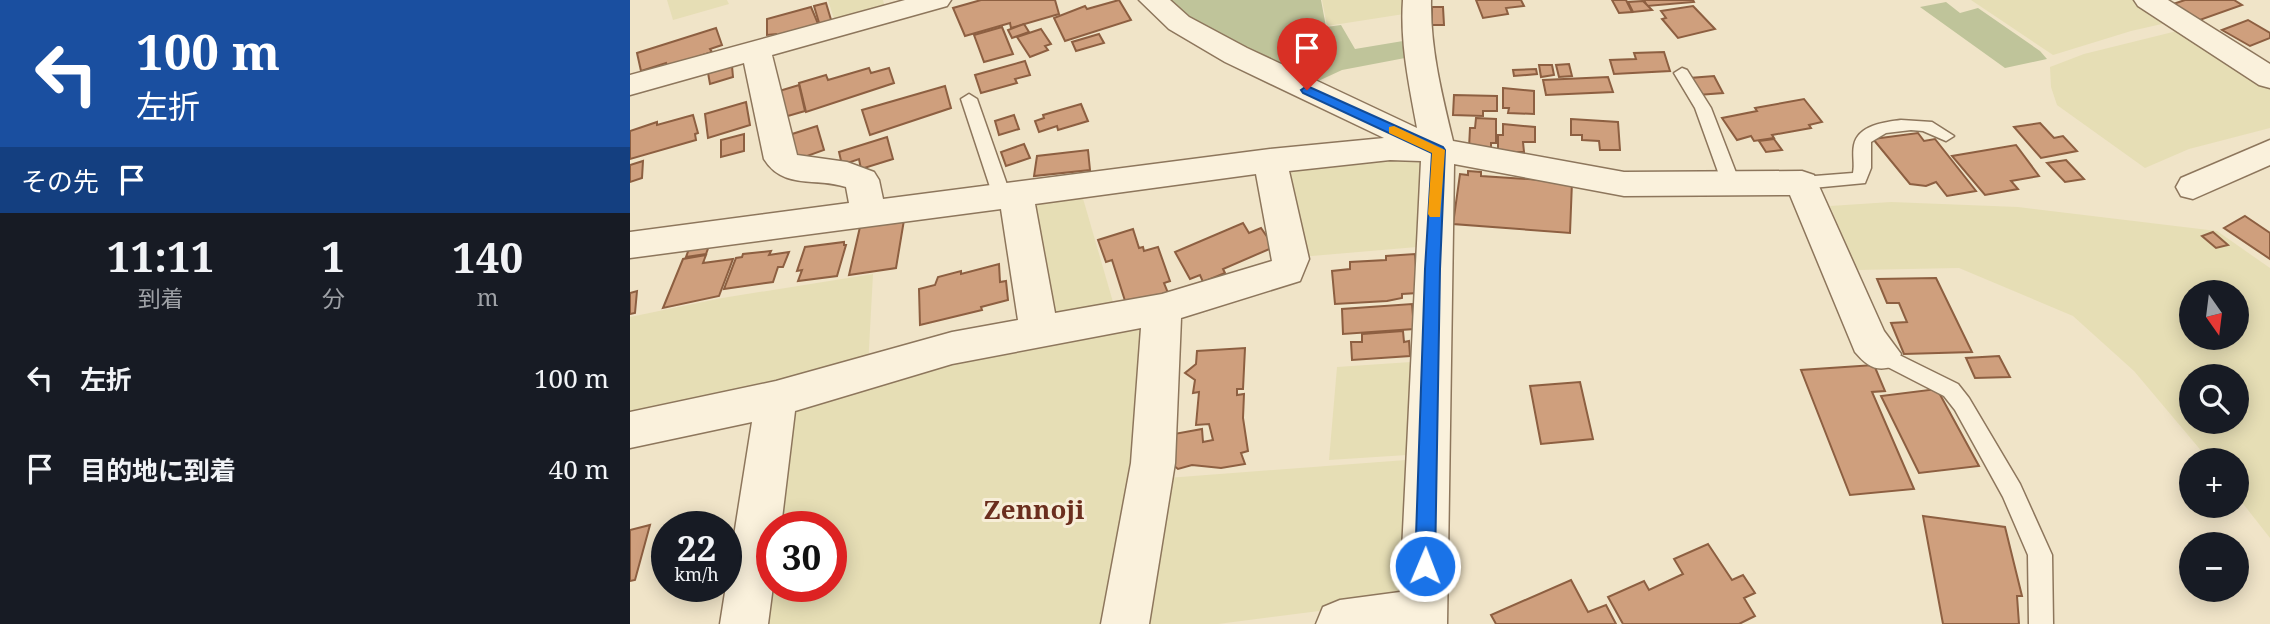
<!DOCTYPE html>
<html lang="ja">
<head>
<meta charset="utf-8">
<style>
	:root { --surface:#171b24; --page:#242831; --text:#f1f3f6; --muted:#9ea1a6 }
	body { margin:0; font-family:"Noto Serif","Noto Sans JP",serif; background:var(--page); color:var(--text); height:100vh; display:flex; flex-direction:column; font-size:26px; white-space:nowrap }
	* { box-sizing:border-box; margin:0 }
	p { font-size:23px; color:var(--muted) }
	.icon { flex:none; width:38px; height:38px; fill:none; stroke:currentColor; stroke-width:2; stroke-linecap:round; stroke-linejoin:round }
	.map { position:relative; flex:1; overflow:hidden }
	.sheet { display:flex; flex-direction:column; background:var(--surface); width:630px }
	.sheet>* { flex:none }
	.guide { background:#1a4fa0; color:#fff; overflow:hidden }
	.needle { width:46px; rotate:166deg }
	.fabs { position:absolute; left:1549px; top:280px; display:grid; gap:14px }
	.fabs a { display:grid; place-items:center; width:70px; height:70px; border-radius:50%; background:var(--surface); box-shadow:0 4px 18px #0003; font-size:35px }
	.speed { position:absolute; left:21px; top:511px; display:flex; gap:14px; font-size:35px; font-weight:700; text-align:center }
	.speed>* { display:grid; place-content:center; width:91px; height:91px; border-radius:50%; background:var(--surface); box-shadow:0 4px 18px #0003; line-height:1 }
	.speed small { font-size:18px; font-weight:400 }
	.speed .limit { border:10px solid #d22; background:#fff; color:#111 }
	.pin { position:absolute; display:grid; place-items:center; width:60px; height:60px; color:#fff; margin:-72px -30px; border-radius:50% 50% 50% 0; rotate:-45deg; box-shadow:0 0 7px #0007 }
	.pin .icon { rotate:45deg }
	.me { position:absolute; width:77px; margin:-38px; rotate:1deg; stroke-linejoin:round; filter:drop-shadow(0 0 5px #0008) }
	.turn { display:flex; align-items:center; gap:24px; height:147px; padding:0 21px; font-size:32px }
	.turn .icon { width:91px; height:91px; stroke-width:2.5 }
	.turn b { display:block; font-size:49px; line-height:60px }
	.then { display:flex; align-items:center; height:66px; padding:0 21px; background:#0003; gap:14px; font-size:26px }
	.eta { display:flex; justify-content:space-evenly; align-items:center; height:119px; text-align:center }
	.eta b { font-size:42px; font-weight:700; line-height:49px }
	ul { padding:0; list-style:none }
	li { display:flex; align-items:center; gap:21px; height:91px; padding:0 21px }
	li div { flex:1 }
	li b { display:block; font-size:26px }
	li em { font-style:normal }
	main { display:flex; flex:1; min-height:0 }
	.map>svg:first-child { display:block }
</style>
</head>
<body>
<main>
<section class="sheet">
<div class="guide">
<div class="turn"><svg class="icon" aria-label="left" viewBox="0 0 24 24"><path d="M17 20v-9H6M10 6l-5 5 5 5"/></svg><div><b>100 m</b>左折</div></div>
<div class="then">その先<svg class="icon" aria-label="arrive" viewBox="0 0 24 24"><path d="M6 21V4h12l-3 4 3 4H6"/></svg></div>
</div>
<div class="eta">
<div><b>11:11</b><p>到着</p></div>
<div><b>1</b><p>分</p></div>
<div><b>140</b><p>m</p></div>
</div>
<ul>
<li><svg class="icon" aria-label="left" viewBox="0 0 24 24"><path d="M17 20v-9H6M10 6l-5 5 5 5"/></svg><div><b>左折</b></div><em>100 m</em></li>
<li><svg class="icon" aria-label="arrive" viewBox="0 0 24 24"><path d="M6 21V4h12l-3 4 3 4H6"/></svg><div><b>目的地に到着</b></div><em>40 m</em></li>
</ul>
</section>
<div class="map">
<svg width="1640" height="624" viewBox="0 0 1640 624">
	<rect width="100%" height="100%" fill="#f0e4c8"/>
	<g fill="#e6deb5" fill-rule="evenodd">
		<path d="M37,0H97L99,4L43,20Z"/>
		<path d="M198,0H253L256,11L206,25Z"/>
		<path d="M692,0H775L774,14L697,26Z"/>
		<path d="M1341,0H1512L1545,21L1501,31L1423,55Z"/>
		<path d="M1555,29L1640,82V128L1559,149L1515,168L1427,105L1421,87L1420,67L1454,54Z"/>
		<path d="M739,159H792L791,245L787,247L670,257L651,170Z"/>
		<path d="M452,195L485,309L426,321L395,209L405,201Z"/>
		<path d="M1261,202L1388,207L1587,231L1640,268V538L1607,496L1606,460H1579L1504,371L1443,316L1329,268L1227,270L1200,206ZM1561,292H1606V338H1561ZM1561,376H1606V422H1561Z"/>
		<path d="M243,274L238,367L0,424V317L92,298Z"/>
		<path d="M517,323L484,624H129L142,586H201V527H142L159,410L345,353Z"/>
		<path d="M781,362L777,455L699,460L707,367Z"/>
		<path d="M776,460L774,544L768,601L588,624H502L524,479Z"/>
	</g>
	<g fill="#bfc49a">
		<path d="M536,0H691L696,27L711,25L725,49L773,41L775,58L712,70L684,83L566,23Z"/>
		<path d="M1316,2L1330,13L1348,8L1410,51L1417,59L1375,68L1290,7Z"/>
	</g>
	<g fill="#cf9f7d" stroke="#8d5f41" stroke-width="2">
		<path d="M351,0H425L429,14L381,28L380,23L335,36L323,8Z"/>
		<path d="M489,0L501,20L435,41L424,18L455,6L457,9Z"/>
		<path d="M846,0H891L894,6L876,8L878,14L853,18Z"/>
		<path d="M982,0H996L1002,12L989,13Z"/>
		<path d="M1014,0H1063L1064,2L1017,6Z"/>
		<path d="M1555,0H1604L1612,5L1567,21L1540,5Z"/>
		<path d="M1013,1L1022,10L1003,12L998,2Z"/>
		<path d="M196,3L202,23L190,26L184,6Z"/>
		<path d="M1063,6L1085,29L1048,38L1032,19L1036,18L1031,11Z"/>
		<path d="M181,7L189,26L147,38L146,34L137,35V19Z"/>
		<path d="M802,7H813L814,25H802Z"/>
		<path d="M1618,20L1640,33V38L1620,46L1592,30Z"/>
		<path d="M394,24L399,32L382,38L378,30Z"/>
		<path d="M372,27L383,54L354,62L344,35Z"/>
		<path d="M86,28L92,45L80,49L82,52L37,67L36,63L11,71L7,53Z"/>
		<path d="M411,29L421,44L415,46L418,50L400,57L387,37Z"/>
		<path d="M469,34L474,43L446,51L442,42Z"/>
		<path d="M1034,52L1040,71L984,74L980,60L1006,59L1004,53Z"/>
		<path d="M395,61L400,75L385,79L387,83L351,93L345,75Z"/>
		<path d="M939,64L942,76L929,77L926,65Z"/>
		<path d="M909,65H922L924,75L911,77Z"/>
		<path d="M102,66L103,77L80,84L78,73Z"/>
		<path d="M239,68L241,73L259,68L264,83L176,112L169,83L196,75L198,80Z"/>
		<path d="M906,69L907,74L884,76L883,70Z"/>
		<path d="M1084,76L1093,93L1068,95L1060,78Z"/>
		<path d="M978,77L983,92L916,95L913,80Z"/>
		<path d="M169,85L175,111L151,118L146,92Z"/>
		<path d="M315,86L321,108L240,135L232,110Z"/>
		<path d="M873,88L904,91V114L878,113L879,108H873Z"/>
		<path d="M824,95L867,96V111H853V116L823,115Z"/>
		<path d="M1174,99L1192,122L1179,125L1181,128L1142,135L1144,138L1124,141L1121,136L1107,140L1092,118L1127,111L1125,108Z"/>
		<path d="M116,102L120,125L78,138L75,114Z"/>
		<path d="M451,104L458,121L428,130L427,126L409,132L405,121L414,118L413,115Z"/>
		<path d="M63,115L68,133L65,134L66,140L0,159V131L27,122V125Z"/>
		<path d="M384,115L389,129L369,135L365,121Z"/>
		<path d="M846,118L866,119V143H861V148H839L840,128H845Z"/>
		<path d="M941,119L988,122L990,150H970L969,141L952,140V135H941Z"/>
		<path d="M1410,123L1424,138L1433,136L1447,151L1411,158L1384,127Z"/>
		<path d="M873,124L905,127V142H893L894,152H868V135H873Z"/>
		<path d="M187,126L194,150L166,160L159,135Z"/>
		<path d="M1288,133L1294,141L1305,139L1346,191L1317,196L1306,182L1296,186L1280,184L1243,139Z"/>
		<path d="M114,134V151L91,157V140Z"/>
		<path d="M257,137L263,159L231,169L229,159L212,165L209,152Z"/>
		<path d="M1144,139L1152,150L1136,152L1129,141Z"/>
		<path d="M394,144L400,158L376,166L371,152Z"/>
		<path d="M1386,145L1409,176L1381,181L1388,189L1355,195L1322,156Z"/>
		<path d="M458,150L460,170L404,176L407,156Z"/>
		<path d="M1436,160L1454,179L1435,182L1417,163Z"/>
		<path d="M13,161L12,178L0,182V165Z"/>
		<path d="M838,171L851,172V176L942,182L940,233L823,224L830,174L838,175Z"/>
		<path d="M1615,216L1640,233V259L1594,228Z"/>
		<path d="M274,220L266,268L219,275L230,227Z"/>
		<path d="M613,223L619,233L631,228L644,247L593,269L595,273L573,282L570,275L560,279L545,252Z"/>
		<path d="M503,229L509,248L513,247L514,251L528,247L540,281L534,283L538,293L497,307L482,260L476,262L468,240Z"/>
		<path d="M1583,232L1598,245L1586,248L1572,236Z"/>
		<path d="M214,242V245H216L207,276L168,281L172,270L167,271L175,247Z"/>
		<path d="M80,243L76,254L56,257L60,246Z"/>
		<path d="M141,251L139,255L159,252L153,267H148L143,282L94,289L106,258L112,257L113,254Z"/>
		<path d="M785,254L788,293L772,294V298L757,301L705,304L702,271L720,269V262L756,260V256Z"/>
		<path d="M76,255L73,263L103,259L89,296L33,308L53,259Z"/>
		<path d="M369,264L370,282L376,281L378,300L351,307L352,310L290,325L289,289L305,285L308,277L331,271V274Z"/>
		<path d="M1306,278L1342,352L1274,354L1261,323L1277,322L1269,303H1257L1247,279Z"/>
		<path d="M7,291L5,313L0,314V293Z"/>
		<path d="M782,304L784,329L713,334L712,309Z"/>
		<path d="M773,331L774,342L779,341L780,356L722,360L721,342H732V334Z"/>
		<path d="M615,348L613,389H607V395L614,394L613,418L618,451L611,453L615,464L591,468L562,465L548,469L543,465L544,434L572,429L573,442L583,440L579,424L566,425L569,392L563,393L565,380L555,373L566,364L567,351Z"/>
		<path d="M1369,356L1380,377L1345,378L1336,358Z"/>
		<path d="M1244,365L1255,391L1242,392L1284,489L1220,495L1171,370Z"/>
		<path d="M950,382L963,439L911,444L900,386Z"/>
		<path d="M1307,389L1349,466L1289,473L1251,396Z"/>
		<path d="M1293,516L1375,527L1392,596H1387L1389,624H1313Z"/>
		<path d="M20,525L5,580L0,581V530Z"/>
		<path d="M1078,544L1102,580L1113,575L1125,593L1114,598L1125,616L1109,624H993L978,597L1014,581L1019,590L1053,574L1044,559Z"/>
		<path d="M941,580L958,612L976,605L986,624H866L861,615Z"/>
	</g>
	<g fill="none" stroke-linecap="round" stroke-linejoin="round">
		<defs>
			<g id="lane">
				<path d="M1052,68L1057,70L1081,108L1110,183L1107,187H1095L1092,183L1065,108L1044,73Z"/>
				<path d="M339,94L347,99L381,196L378,200L372,202L363,196L331,99Z"/>
				<path d="M1271,120L1302,122L1324,136L1316,141L1293,131L1281,130L1256,133L1241,142V168L1235,183L1172,189L1166,187L1163,183L1172,177L1223,173C1225,164 1222,155 1224,145C1228,125 1255,122 1271,120Z"/>
				<path d="M1251,346L1328,384L1339,398L1390,484L1422,555L1423,624H1399L1398,555L1373,497L1325,410L1314,396L1244,360L1241,354L1244,348Z"/>
			</g>
			<g id="street">
				<path d="M275,0H321L317,6L142,55L167,155L217,162L244,172L249,180L253,199L640,149L754,138L595,62L539,29L509,0H540L559,17L617,48L787,128C779,85 770,43 773,0H801C800,48 812,95 823,141L994,172L1172,171L1184,175L1254,331L1271,354L1265,366C1246,372 1238,367 1225,352L1160,195L994,196L824,164L817,624H686L693,607L710,600L770,592L791,161L760,160L659,171L679,259L670,281L551,318L545,463L519,624H471L501,463L511,328L322,364L165,411L151,527H142L143,586L138,624H90L122,422L0,448V412L146,381L322,332L388,320L371,209L0,258V232L219,203L216,187C186,177 153,190 134,159L114,63L0,95V75ZM626,174L642,261L532,294L425,313L405,204Z"/>
				<path d="M1504,0H1538L1640,64V88L1629,85L1508,6Z"/>
				<path d="M1640,140V165L1563,199L1551,196L1546,187L1551,178Z"/>
			</g>
		</defs>
		<use href="#lane" stroke="#8d765c" stroke-width="3"/>
		<use href="#street" stroke="#8d765c" stroke-width="3"/>
		<use href="#lane" fill="#faf1dc" fill-rule="evenodd"/>
		<use href="#street" fill="#faf1dc" fill-rule="evenodd"/>
	</g>
	<path fill="#1a73e8" stroke="#114b97" stroke-width="2" d="M677,86L813,147L815,150L810,269L805,566L802,573L795,576L788,573L785,566L795,269L802,153L673,93L671,90Z"/>
	<path fill="#f59e0b" d="M764,126L815,150L810,217H800L798,214L802,153L759,133V127Z"/>
	<g text-anchor="middle" stroke-width="6" stroke-linejoin="round" paint-order="stroke">
		<g font-size="26" font-weight="bold" fill="#6b2e1e" stroke="#f7eed8">
			<text x="404" y="519">Zennoji</text>
		</g>
	</g>
</svg>
<div class="fabs">
<a><svg class="needle" viewBox="-14 -14 28 28"><path d="M0-13l5 13h-10z" fill="#e53935"/><path d="M0 13l5-13h-10z" fill="#9ea1a6"/></svg></a>
<a><svg class="icon" aria-label="search" viewBox="0 0 24 24"><circle cx="10" cy="10" r="6"/><path d="M15 15l6 6"/></svg></a>
<a>+</a>
<a>−</a>
</div>
<div class="speed"><div>22<small>km/h</small></div><div class="limit">30</div></div>
<div class="pin" style="left:677px;top:90px;background:#d93025"><svg class="icon" aria-label="arrive" viewBox="0 0 24 24"><path d="M6 21V4h12l-3 4 3 4H6"/></svg></div>
<svg class="me" style="left:795px;top:566px" viewBox="-20 -20 40 40"><circle r="17" fill="#1a73e8" stroke="#fff" stroke-width="3"/><path d="M0-11L8 9 0 5-8 9z" fill="#fff"/></svg>
</div>
</main>
</body>
</html>
